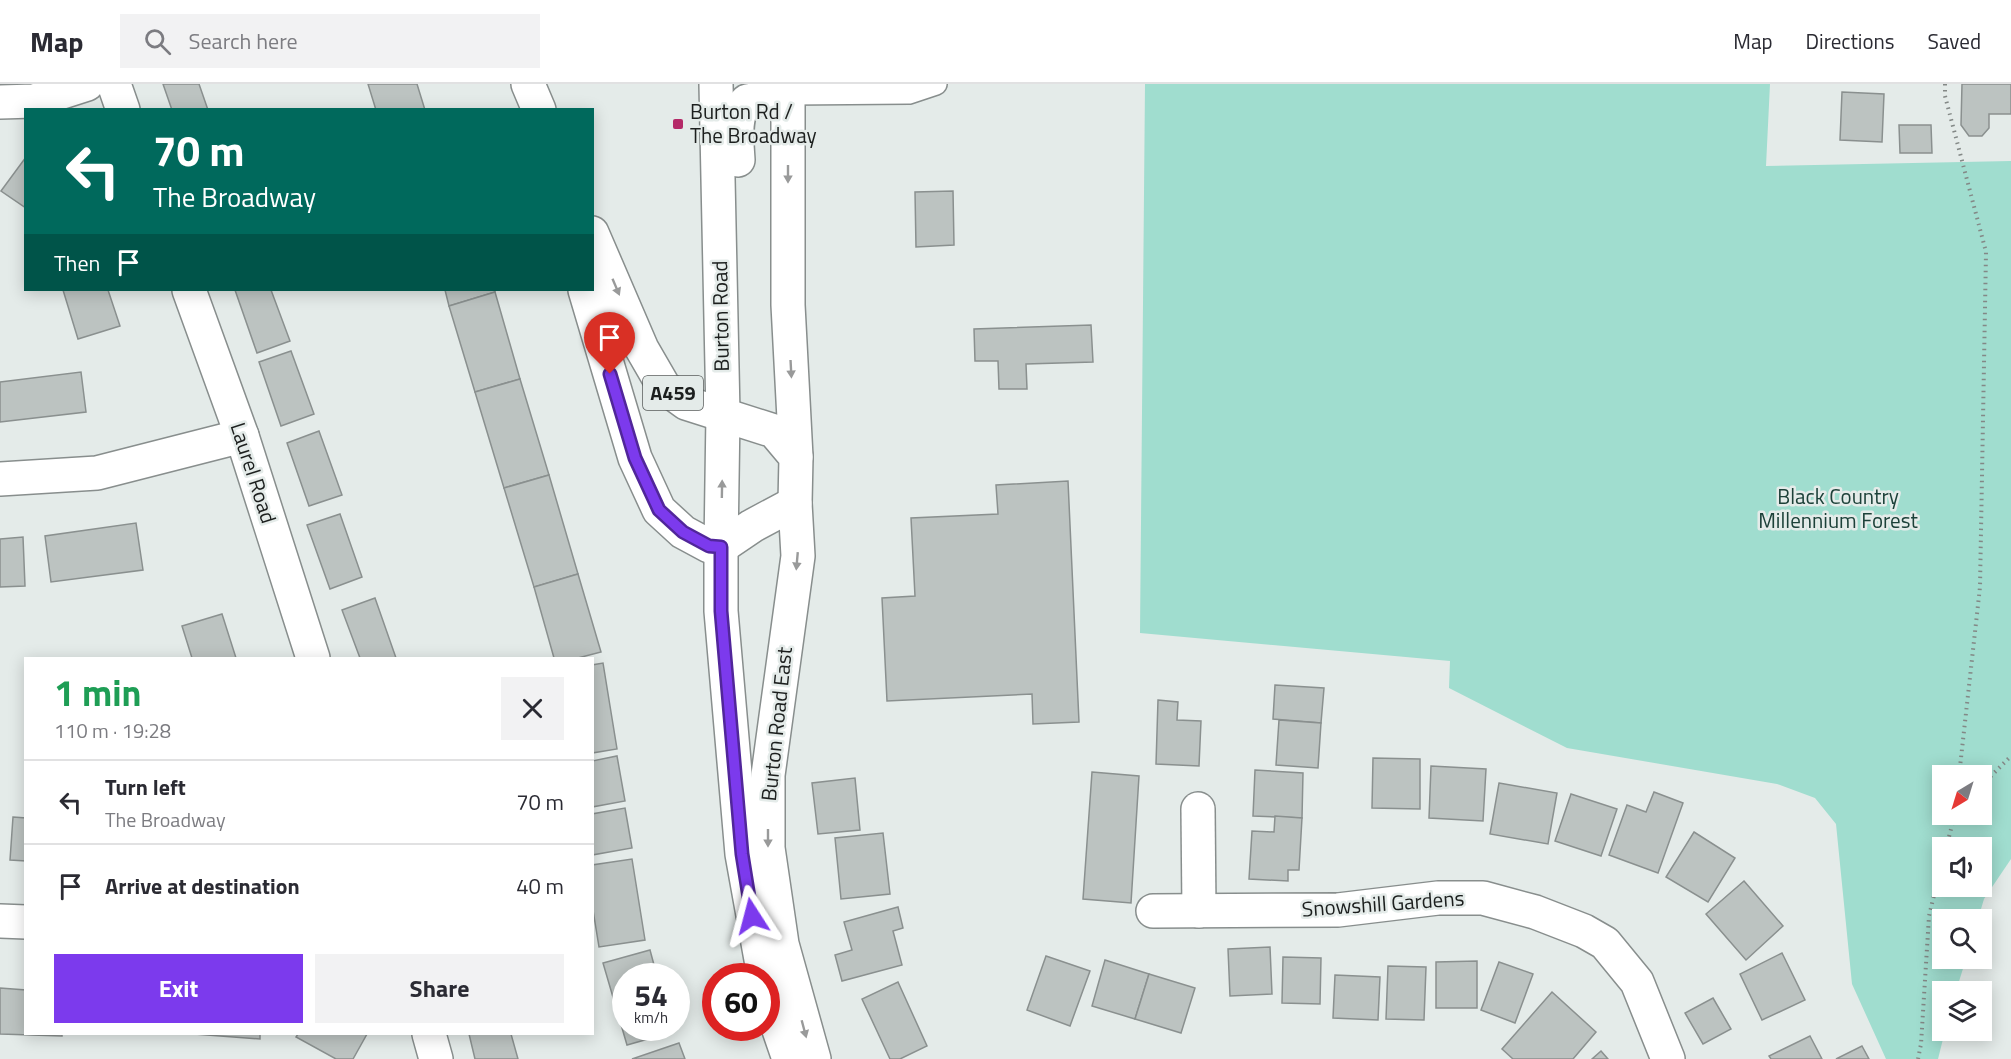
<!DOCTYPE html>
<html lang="en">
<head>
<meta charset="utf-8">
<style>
	:root { --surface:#fff; --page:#f2f2f3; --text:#2b2b33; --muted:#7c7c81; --line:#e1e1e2; --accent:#7c3aed }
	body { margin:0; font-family:"Titillium Web",sans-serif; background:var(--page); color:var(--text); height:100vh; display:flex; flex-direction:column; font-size:22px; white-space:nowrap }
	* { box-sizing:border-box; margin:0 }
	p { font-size:20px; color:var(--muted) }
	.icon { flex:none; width:33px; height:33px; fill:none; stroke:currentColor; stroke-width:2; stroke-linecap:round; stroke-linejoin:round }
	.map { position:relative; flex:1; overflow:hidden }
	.panel { position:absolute; left:24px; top:573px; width:570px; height:378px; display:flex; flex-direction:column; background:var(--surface); border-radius:0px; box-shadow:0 3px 15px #0003 }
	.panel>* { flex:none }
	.banner { position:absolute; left:24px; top:24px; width:570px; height:183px; border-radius:0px; box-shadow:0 3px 15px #0003; background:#00695c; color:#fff; overflow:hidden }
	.needle { width:39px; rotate:218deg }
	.fabs { position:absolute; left:1932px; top:681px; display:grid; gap:12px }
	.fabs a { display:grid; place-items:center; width:60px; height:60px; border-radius:0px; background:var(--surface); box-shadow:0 3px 15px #0003; font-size:30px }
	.speed { position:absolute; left:612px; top:879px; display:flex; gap:12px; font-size:30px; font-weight:700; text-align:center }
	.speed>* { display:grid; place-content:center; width:78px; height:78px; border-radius:50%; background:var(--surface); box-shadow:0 3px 15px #0003; line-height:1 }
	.speed small { font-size:15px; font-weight:400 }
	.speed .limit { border:9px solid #d22; background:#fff; color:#111 }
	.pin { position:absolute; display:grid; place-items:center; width:51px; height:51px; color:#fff; margin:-62px -26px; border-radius:50% 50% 50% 0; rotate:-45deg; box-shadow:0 0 6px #0007 }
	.pin .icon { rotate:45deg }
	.me { position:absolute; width:66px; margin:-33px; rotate:351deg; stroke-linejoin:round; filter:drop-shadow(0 0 4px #0008) }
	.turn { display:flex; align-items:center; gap:21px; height:126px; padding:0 30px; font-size:27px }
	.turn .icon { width:78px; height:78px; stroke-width:2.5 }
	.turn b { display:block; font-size:42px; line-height:51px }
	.then { display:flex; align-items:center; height:57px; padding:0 30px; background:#0003; gap:12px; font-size:22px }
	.round { display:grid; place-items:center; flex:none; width:63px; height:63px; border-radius:0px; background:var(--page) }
	.summary { display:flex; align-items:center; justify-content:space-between; height:102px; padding:0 30px }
	h1 { font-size:36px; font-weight:700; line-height:45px; color:#1e9e55 }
	.primary-button { display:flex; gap:12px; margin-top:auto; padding:12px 30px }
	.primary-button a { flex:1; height:69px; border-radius:0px; background:var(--accent); color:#fff; font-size:24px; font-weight:700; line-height:69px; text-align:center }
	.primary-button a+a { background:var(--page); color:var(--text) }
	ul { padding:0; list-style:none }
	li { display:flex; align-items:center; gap:18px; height:84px; padding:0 30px; border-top:2px solid var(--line) }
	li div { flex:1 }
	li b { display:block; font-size:22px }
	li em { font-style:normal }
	header { display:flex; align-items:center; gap:36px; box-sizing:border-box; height:84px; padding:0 30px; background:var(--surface); border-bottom:2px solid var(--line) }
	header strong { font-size:28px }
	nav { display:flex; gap:33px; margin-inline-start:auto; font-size:21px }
	.search { width:420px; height:54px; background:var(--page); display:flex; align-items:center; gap:15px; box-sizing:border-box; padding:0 21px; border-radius:0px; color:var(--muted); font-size:22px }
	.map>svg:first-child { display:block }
</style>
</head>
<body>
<header>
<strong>Map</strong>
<div class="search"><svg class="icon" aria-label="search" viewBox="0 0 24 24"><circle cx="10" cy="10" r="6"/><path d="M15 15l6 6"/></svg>Search here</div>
<nav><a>Map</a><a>Directions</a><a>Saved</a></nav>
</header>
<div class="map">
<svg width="2011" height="975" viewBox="0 0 2011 975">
	<rect width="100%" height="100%" fill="#e4ebe9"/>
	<path fill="#a0ddcf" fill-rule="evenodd" d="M1145,0H1770L1766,82L2011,77V775L1984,815L1978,835L1942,836V874L1966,875L1956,907L1942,908V946L1945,947L1938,975H1886L1852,900L1836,740L1815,714L1777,700L1567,664L1449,604L1450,577L1140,549ZM1942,692H1982V730H1942ZM1942,764H1982V802H1942Z"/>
	<g fill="#bcc3c1" stroke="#8a908f" stroke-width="1.5">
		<path d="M163,0H199L208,26H172Z"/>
		<path d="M368,0H417L425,26H376Z"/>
		<path d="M1962,0H2011V30H1989V44L1982,52H1969L1961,41Z"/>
		<path d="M1842,8L1884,10L1882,58L1840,56Z"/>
		<path d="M1899,41H1931L1932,69H1900Z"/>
		<path d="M26,73V124L1,107Z"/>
		<path d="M953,107L954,161L916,163L915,108Z"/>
		<path d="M63,206H108L120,242L78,255Z"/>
		<path d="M235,206H271L290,257L257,269Z"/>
		<path d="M445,206H494L495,208L449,222Z"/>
		<path d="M495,208L520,295L475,308L449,222Z"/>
		<path d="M1091,241L1093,278L1026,280L1027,305H999L998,277H975L974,245Z"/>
		<path d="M291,267L314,330L281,342L259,278Z"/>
		<path d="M81,288L86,328L0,338V298Z"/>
		<path d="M520,295L549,391L504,404L475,308Z"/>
		<path d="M319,347L342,411L309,422L287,359Z"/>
		<path d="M549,391L578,490L534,503L504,404Z"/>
		<path d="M1068,397L1079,638L1033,640L1032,610L887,617L882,514L915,512L911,434L998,430L996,401Z"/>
		<path d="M340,430L362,493L330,505L307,441Z"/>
		<path d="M136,439L143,486L51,498L45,452Z"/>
		<path d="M23,453L25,502L0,503V455Z"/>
		<path d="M578,490L601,568L578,574H554L534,503Z"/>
		<path d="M375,514L396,574H360L342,526Z"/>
		<path d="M222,530L236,574H192L182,542Z"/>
		<path d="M603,579L617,665L592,669V581Z"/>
		<path d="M1275,601L1324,604L1321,639L1273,635Z"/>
		<path d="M1158,616L1178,618L1177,636L1201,637L1199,682L1156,680Z"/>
		<path d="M1279,636L1321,639L1318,684L1276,681Z"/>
		<path d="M617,672L625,717L592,723V677Z"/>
		<path d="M1373,674L1420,675V725L1372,724Z"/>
		<path d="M1431,682L1486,685L1483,737L1429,734Z"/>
		<path d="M1255,686L1303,689L1302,734L1253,732Z"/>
		<path d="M1092,688L1139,692L1131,819L1083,815Z"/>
		<path d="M855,694L860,746L818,750L812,699Z"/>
		<path d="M1499,699L1557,709L1548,760L1490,750Z"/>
		<path d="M1654,708L1683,719L1658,789L1609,771L1627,721L1646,728Z"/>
		<path d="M1571,710L1617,725L1601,772L1555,757Z"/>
		<path d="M625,724L632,764L592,771V730Z"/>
		<path d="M1275,732L1302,734L1299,786H1288V797L1249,795L1252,747L1274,748Z"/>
		<path d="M13,733L26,734V777L10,776Z"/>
		<path d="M1694,748L1735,774L1708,818L1666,793Z"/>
		<path d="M883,749L890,810L841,815L835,754Z"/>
		<path d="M632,775L645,856L599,863L592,820V781Z"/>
		<path d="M1744,797L1783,842L1746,876L1706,830Z"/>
		<path d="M898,823L903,844L893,847L902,881L842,897L835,871L852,866L844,838Z"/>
		<path d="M1270,863L1272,910L1230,912L1228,865Z"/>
		<path d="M650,866L657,892H626V944H672L673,948L627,961L603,879Z"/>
		<path d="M1782,869L1805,916L1762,936L1740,890Z"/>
		<path d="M1046,872L1090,887L1070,942L1027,926Z"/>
		<path d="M1283,873L1321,874L1320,920L1282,919Z"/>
		<path d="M1105,876L1149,890L1135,935L1092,922Z"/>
		<path d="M1477,877V924H1436V878Z"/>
		<path d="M1499,878L1533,890L1515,939L1481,926Z"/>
		<path d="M1388,882L1426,883L1424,936L1386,935Z"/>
		<path d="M1149,890L1195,904L1181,949L1135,935Z"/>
		<path d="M1335,891L1380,893L1378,936L1333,934Z"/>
		<path d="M898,898L927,962L900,975H890L862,915Z"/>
		<path d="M0,904L26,906V950H62V952L0,950Z"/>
		<path d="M1552,908L1596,948L1573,975H1513L1502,965Z"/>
		<path d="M1713,914L1731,945L1703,960L1685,929Z"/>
		<path d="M194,950H260V955Z"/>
		<path d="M298,950H367L353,975H336L296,953Z"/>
		<path d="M469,950H511L518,975H475Z"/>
		<path d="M1810,952L1822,975H1771L1769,972Z"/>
		<path d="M679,959L685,975H632Z"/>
		<path d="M1862,962L1869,975H1836Z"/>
		<path d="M1601,967L1608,975H1592Z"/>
	</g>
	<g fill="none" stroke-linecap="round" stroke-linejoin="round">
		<defs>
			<path id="lane" d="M789,10L909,9L936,0"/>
			<g id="street">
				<path d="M114,0L123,26"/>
				<path d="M0,18L34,17L87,0"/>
				<path d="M189,206L242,352L313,574"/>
				<path d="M0,395L97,389L242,352"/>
				<path d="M1198,725L1199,827"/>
				<path d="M1153,827L1338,826L1438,814H1483L1535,828L1584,847L1605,859L1637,898L1668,975"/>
				<path d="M0,837L26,838"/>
				<path d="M429,950L436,975"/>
			</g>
			<g id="secondary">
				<path d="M716,0L723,330L721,463"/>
				<path d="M788,0V221L796,373"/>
				<path d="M738,76C737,58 733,30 747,17L789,10"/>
			</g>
			<g id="primary">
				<path d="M528,0L539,26"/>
				<path d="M592,149L642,265L664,303L686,319L774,347L796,373L795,419L798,472L768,691V764L782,860L814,975"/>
				<path d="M585,206L635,374L659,426L683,448L709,462L721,463L752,442L795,419"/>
				<path d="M721,463V527L742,770L764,892"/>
				<path d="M766,905L770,920L789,975"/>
			</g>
		</defs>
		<use href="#lane" stroke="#888e8d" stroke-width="24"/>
		<use href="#street" stroke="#888e8d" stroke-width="36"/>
		<use href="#secondary" stroke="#888e8d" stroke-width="36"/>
		<use href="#primary" stroke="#888e8d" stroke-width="36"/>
		<g stroke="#838886" stroke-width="4" stroke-dasharray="1.5 4.5" stroke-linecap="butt">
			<path d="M1945,0V12L1986,168L1980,503L1959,692"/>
			<path d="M1982,701L2011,672"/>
			<path d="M1946,764L1955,730"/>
			<path d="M1918,975L1921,960L1929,832L1942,778"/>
		</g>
		<use href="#lane" stroke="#fff" stroke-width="21"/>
		<use href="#street" stroke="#fff" stroke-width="33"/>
		<use href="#secondary" stroke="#fff" stroke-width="33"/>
		<use href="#primary" stroke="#fff" stroke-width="33"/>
	</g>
	<defs><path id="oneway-solid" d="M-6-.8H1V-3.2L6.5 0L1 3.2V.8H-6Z" transform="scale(1.5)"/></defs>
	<g fill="#999a9a">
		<use href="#oneway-solid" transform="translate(788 90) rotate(90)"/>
		<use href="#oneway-solid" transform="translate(616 203) rotate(67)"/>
		<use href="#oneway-solid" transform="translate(791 285) rotate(87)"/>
		<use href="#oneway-solid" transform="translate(722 405) rotate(-89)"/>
		<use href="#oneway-solid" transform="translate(797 477) rotate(95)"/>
		<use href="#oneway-solid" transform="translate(768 754) rotate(90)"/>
		<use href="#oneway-solid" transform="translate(804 945) rotate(75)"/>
	</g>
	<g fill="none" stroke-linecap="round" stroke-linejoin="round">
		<defs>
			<path id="route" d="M610,290L635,374L659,426L683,448L709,462L721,463V527L742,770L752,832"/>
		</defs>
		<use href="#route" stroke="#51269a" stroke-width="15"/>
		<use href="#route" stroke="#7c3aed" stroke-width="10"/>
	</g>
	<rect fill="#b42a68" stroke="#e4ebe9" stroke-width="2" x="672" y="34" width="12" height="12" rx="3"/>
	<g text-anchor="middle" stroke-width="5" stroke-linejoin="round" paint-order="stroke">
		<rect fill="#e4ebe9" stroke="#585c5b" stroke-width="1.5" x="643" y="292" width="60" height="34" rx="4.5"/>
		<g font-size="20" font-weight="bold" fill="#1c1f1e">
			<text x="673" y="316">A459</text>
		</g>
		<g font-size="21" fill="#1c1f1e" stroke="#e4ebe9" text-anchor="start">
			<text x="690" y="35">Burton Rd /<tspan x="690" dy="24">The Broadway</tspan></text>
		</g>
		<g font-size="21" fill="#1c1f1e" stroke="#e4ebe9">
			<text transform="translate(721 232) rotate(-91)" y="7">Burton Road</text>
			<text transform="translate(253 389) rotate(72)" y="7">Laurel Road</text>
			<text transform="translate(777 640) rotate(-84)" y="7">Burton Road East</text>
			<text transform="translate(1383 820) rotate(-4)" y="7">Snowshill Gardens</text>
		</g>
		<g font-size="21" fill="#1c4139" stroke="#e4ebe9">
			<text x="1838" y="420">Black Country<tspan x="1838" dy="24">Millennium Forest</tspan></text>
		</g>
	</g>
</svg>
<div class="fabs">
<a><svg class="needle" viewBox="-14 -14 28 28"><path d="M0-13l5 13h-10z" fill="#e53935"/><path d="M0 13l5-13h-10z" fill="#7c7c81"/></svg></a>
<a><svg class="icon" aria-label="sound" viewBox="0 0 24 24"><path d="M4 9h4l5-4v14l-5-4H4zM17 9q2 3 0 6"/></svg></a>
<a><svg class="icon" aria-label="search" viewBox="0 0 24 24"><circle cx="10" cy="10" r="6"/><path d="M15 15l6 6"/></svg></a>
<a><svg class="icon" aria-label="layers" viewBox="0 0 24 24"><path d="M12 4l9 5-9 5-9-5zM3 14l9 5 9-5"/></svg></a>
</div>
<div class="speed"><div>54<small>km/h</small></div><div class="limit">60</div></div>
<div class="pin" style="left:610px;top:290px;background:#d93025"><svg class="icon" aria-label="arrive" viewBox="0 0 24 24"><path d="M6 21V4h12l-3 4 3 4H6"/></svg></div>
<svg class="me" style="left:752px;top:832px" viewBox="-20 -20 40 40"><path d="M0-17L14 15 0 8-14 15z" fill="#7c3aed" stroke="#fff" stroke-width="4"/></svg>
<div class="banner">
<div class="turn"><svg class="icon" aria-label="left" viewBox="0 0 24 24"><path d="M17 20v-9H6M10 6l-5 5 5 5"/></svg><div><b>70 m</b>The Broadway</div></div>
<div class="then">Then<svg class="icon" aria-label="arrive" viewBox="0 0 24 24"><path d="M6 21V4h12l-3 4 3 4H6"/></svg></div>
</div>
<section class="panel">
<div class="summary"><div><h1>1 min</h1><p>110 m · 19:28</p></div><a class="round"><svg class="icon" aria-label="close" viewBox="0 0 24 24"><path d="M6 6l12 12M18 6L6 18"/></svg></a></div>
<ul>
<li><svg class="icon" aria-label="left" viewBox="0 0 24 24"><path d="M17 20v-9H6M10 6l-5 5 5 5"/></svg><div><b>Turn left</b><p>The Broadway</p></div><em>70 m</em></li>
<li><svg class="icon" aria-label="arrive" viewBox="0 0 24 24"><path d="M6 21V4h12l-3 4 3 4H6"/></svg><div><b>Arrive at destination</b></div><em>40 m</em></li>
</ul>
<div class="primary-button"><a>Exit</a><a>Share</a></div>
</section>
</div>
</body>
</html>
